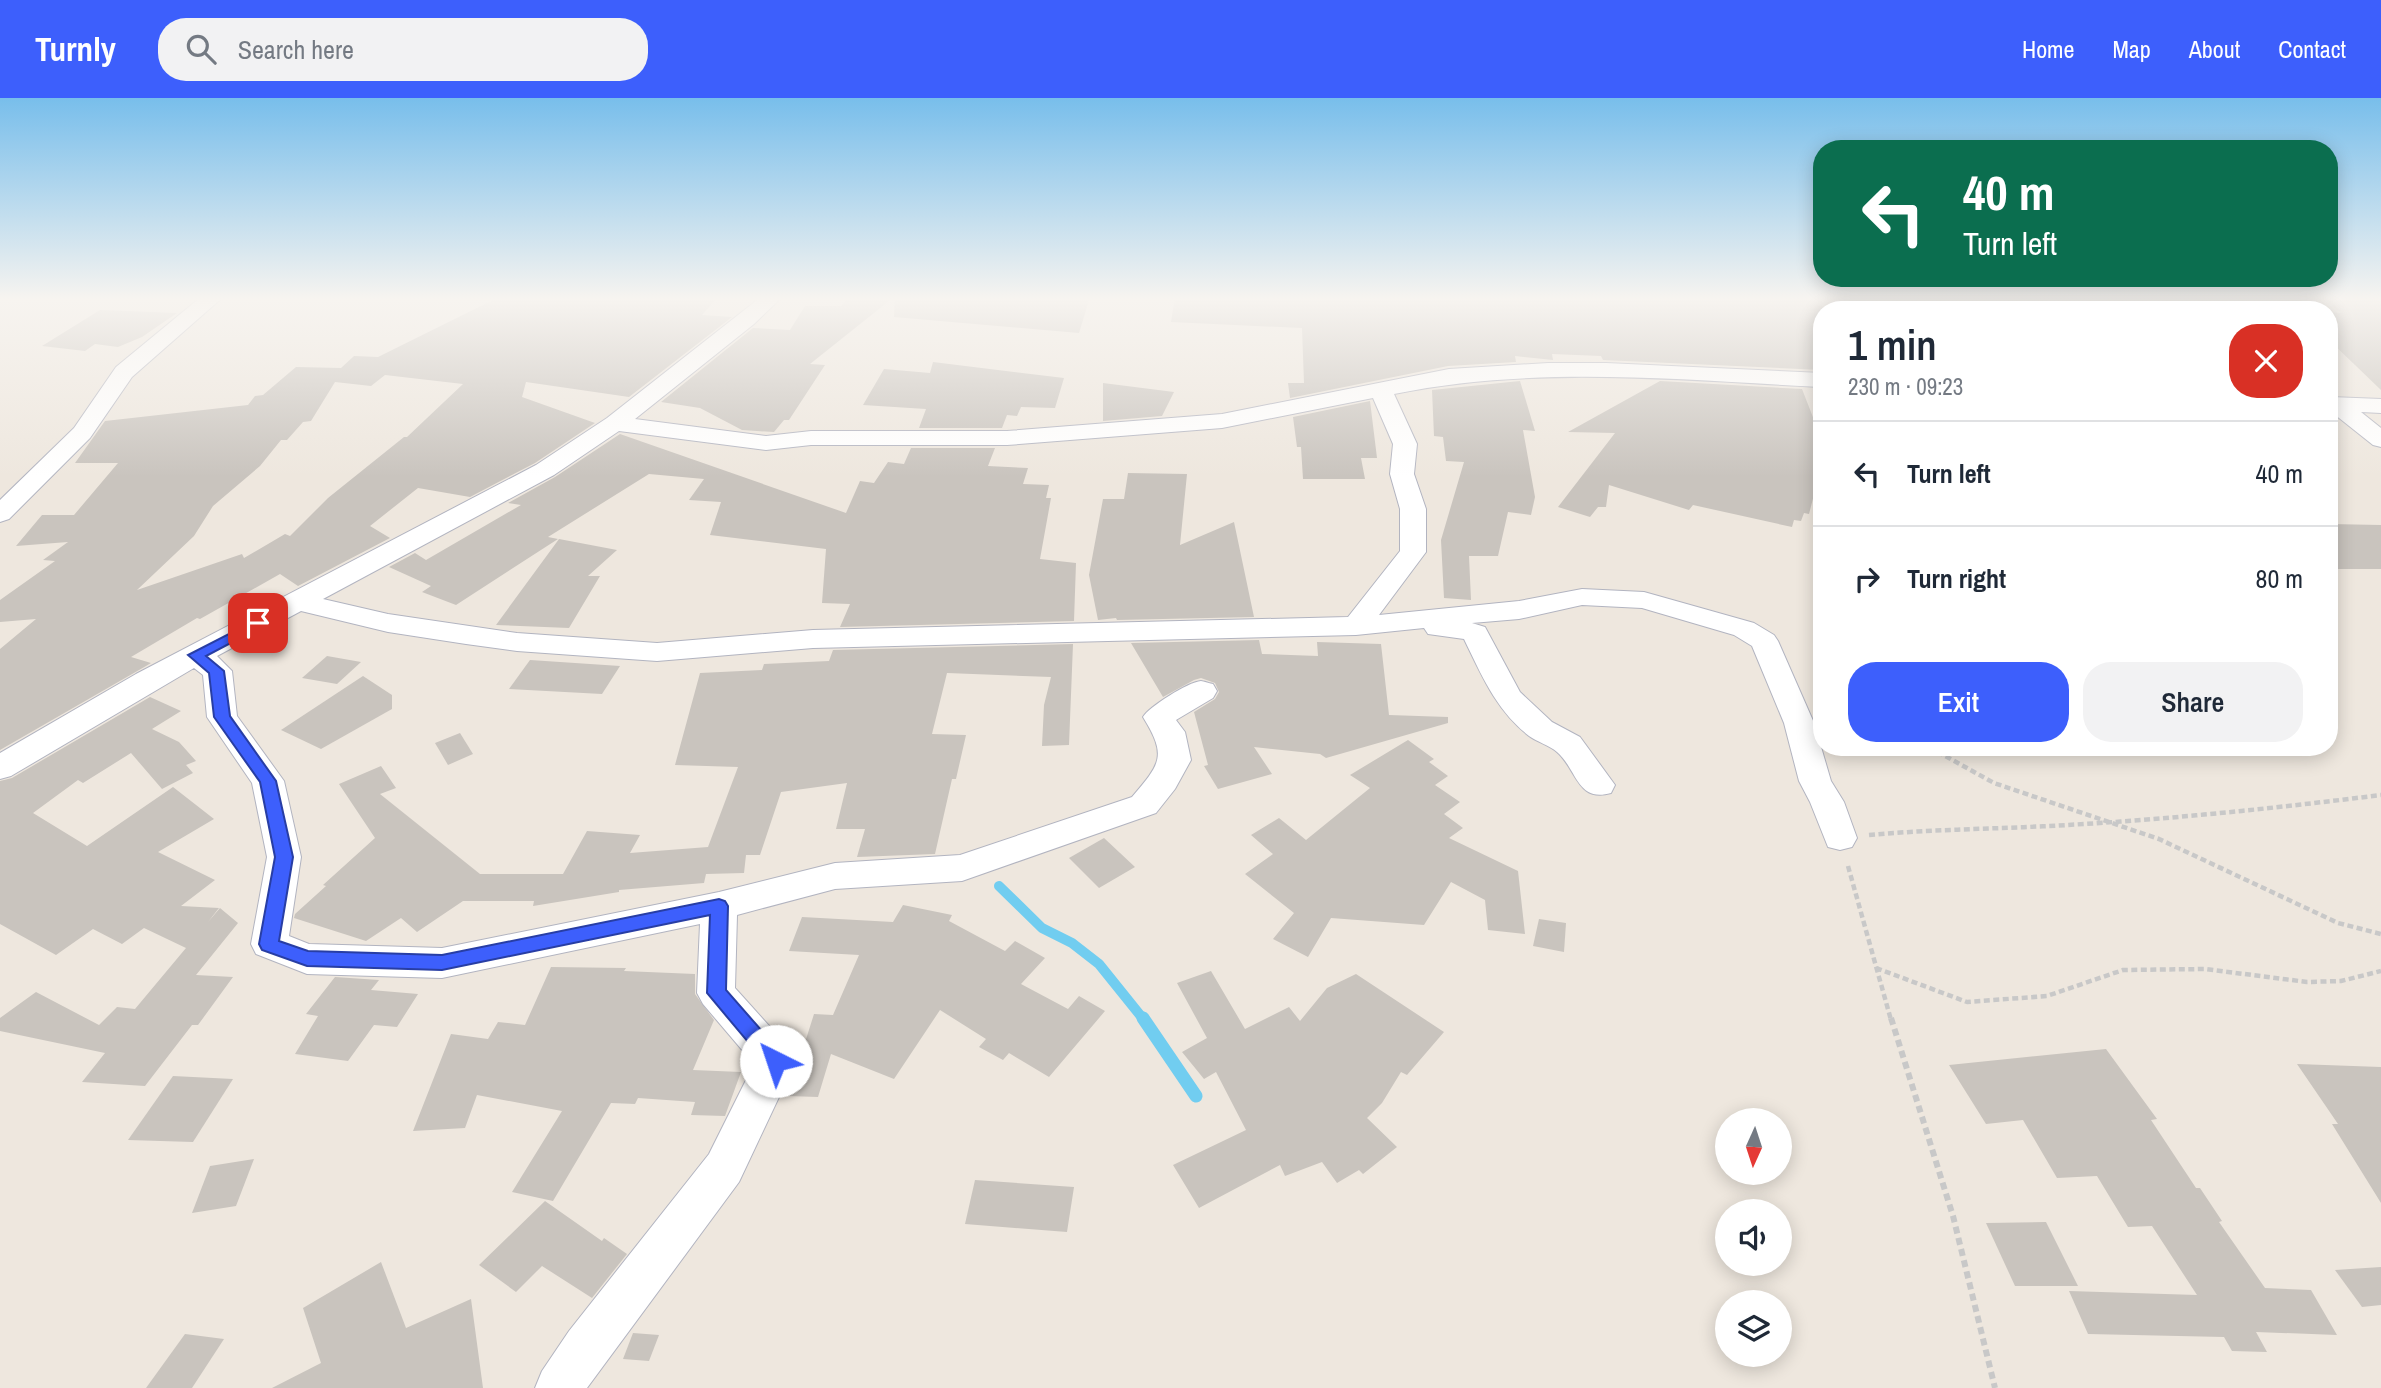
<!DOCTYPE html>
<html lang="en">
<head>
<meta charset="utf-8">
<style>
	:root { --surface:#fff; --page:#f2f2f3; --text:#1f2937; --muted:#747a83; --line:#e0e1e3; --accent:#3d5ffc }
	body { margin:0; font-family:"Archivo Narrow",sans-serif; background:var(--page); color:var(--text); height:100vh; display:flex; flex-direction:column; font-size:26px; white-space:nowrap }
	* { box-sizing:border-box; margin:0 }
	p { font-size:23px; color:var(--muted) }
	.icon { flex:none; width:38px; height:38px; fill:none; stroke:currentColor; stroke-width:2; stroke-linecap:round; stroke-linejoin:round }
	.map { position:relative; flex:1; overflow:hidden }
	.details { position:absolute; left:1813px; top:203px; width:525px; height:455px; display:flex; flex-direction:column; background:var(--surface); border-radius:28px; box-shadow:0 4px 18px #0003 }
	.details>* { flex:none }
	.hud { position:absolute; left:1813px; top:42px; width:525px; height:147px; border-radius:28px; box-shadow:0 4px 18px #0003; background:#0b6e4f; color:#fff; overflow:hidden }
	.needle { width:46px; rotate:183deg }
	.tools { position:absolute; left:1715px; top:1010px; display:grid; gap:14px }
	.tools a { display:grid; place-items:center; width:77px; height:77px; border-radius:50%; background:var(--surface); box-shadow:0 4px 18px #0003; font-size:35px }
	.pin { position:absolute; display:grid; place-items:center; width:60px; height:60px; color:#fff; margin:-30px; border-radius:14px; box-shadow:0 4px 10px #0006 }
	.me { position:absolute; width:77px; margin:-38px; rotate:319deg; stroke-linejoin:round; filter:drop-shadow(0 0 5px #0008) }
	.turn { display:flex; align-items:center; gap:24px; height:147px; padding:0 35px; font-size:32px }
	.turn .icon { width:91px; height:91px; stroke-width:2.5 }
	.turn b { display:block; font-size:49px; line-height:60px }
	.round { display:grid; place-items:center; flex:none; width:74px; height:74px; border-radius:28px; background:var(--page) }
	.summary { display:flex; align-items:center; justify-content:space-between; height:119px; padding:0 35px }
	h1 { font-size:42px; font-weight:600; line-height:52px }
	.action { display:flex; gap:14px; margin-top:auto; padding:14px 35px }
	.action a { flex:1; height:80px; border-radius:28px; background:var(--accent); color:#fff; font-size:28px; font-weight:600; line-height:80px; text-align:center }
	.action a+a { background:var(--page); color:var(--text) }
	ul { padding:0; list-style:none }
	li { display:flex; align-items:center; gap:21px; height:105px; padding:0 35px; border-top:2px solid var(--line) }
	li div { flex:1 }
	li b { display:block; font-size:26px }
	li em { font-style:normal }
	header { display:flex; align-items:center; gap:42px; box-sizing:border-box; height:98px; padding:0 35px; background:var(--accent); color:#fff }
	header strong { font-size:33px }
	nav { display:flex; gap:38px; margin-inline-start:auto; font-size:24px }
	.search { width:490px; height:63px; background:var(--page); display:flex; align-items:center; gap:18px; box-sizing:border-box; padding:0 24px; border-radius:28px; color:var(--muted); font-size:26px }
	.map>svg:first-child { display:block }
</style>
</head>
<body>
<header>
<strong>Turnly</strong>
<div class="search"><svg class="icon" aria-label="search" viewBox="0 0 24 24"><circle cx="10" cy="10" r="6"/><path d="M15 15l6 6"/></svg>Search here</div>
<nav><a>Home</a><a>Map</a><a>About</a><a>Contact</a></nav>
</header>
<div class="map">
<svg width="2381" height="1290" viewBox="0 0 2381 1290">
	<rect width="100%" height="100%" fill="#eee7de"/>
	<g fill="none" stroke-linecap="round" stroke-linejoin="round">
		<path stroke="#71cdf0" stroke-width="10" d="M999,788L1042,830L1072,845L1099,866L1144,922"/>
		<path stroke="#71cdf0" stroke-width="13" d="M1143,920L1196,998"/>
	</g>
	<g fill="#c9c4be" fill-rule="evenodd">
		<path d="M499,199L716,201L702,217L732,219L629,299L526,284L522,299L595,325L535,365L470,399L418,390L370,428L390,440L298,488L280,476L200,521L197,520L131,559L151,565L146,568L0,652V551L36,521L0,524V502L55,463L43,462L68,444L16,448L42,417H74L118,365H75L105,323L248,307L255,298L263,297L296,269L341,270L354,258L378,259ZM385,277L463,286L407,339H404L328,400L290,438L285,436L244,460L242,456L137,492L194,438L213,408L260,368L281,342H287L303,324L311,323L335,284L371,288Z"/>
		<path d="M849,199H894L810,266L825,267L789,322H784L774,334L742,332L700,310L661,304L753,230L790,232L805,208H841Z"/>
		<path d="M895,199H1090L1079,235L894,219Z"/>
		<path d="M1175,199L1461,201L1460,199H1822V272L1603,262L1601,258L1552,256L1553,262L1515,258L1516,264L1448,268L1290,300L1288,285H1304L1302,230L1171,224Z"/>
		<path d="M2321,199H2381V292L2329,242V214L2341,215Z"/>
		<path d="M100,212L177,215L142,239L118,249L95,246L85,253L42,248Z"/>
		<path d="M933,264L1064,280L1055,310L1021,309L1017,318L1007,317L1002,330H919L926,311L863,307L884,271L930,275Z"/>
		<path d="M1520,283L1535,333L1523,332L1535,399L1531,417L1508,414L1498,458H1469L1471,502L1444,500L1441,442L1464,364L1446,363L1443,339L1434,338L1432,292Z"/>
		<path d="M1660,283L1802,291L1816,327L1822,328V366L1809,416L1804,415L1801,423L1794,422L1792,429L1693,407L1689,412L1609,387L1606,409H1598L1590,419L1558,409L1615,335L1568,334Z"/>
		<path d="M1103,285L1174,294L1162,318L1103,323Z"/>
		<path d="M1370,303L1377,360H1361L1365,381H1303L1301,349H1297L1293,319Z"/>
		<path d="M620,336L846,415L860,383L874,385L888,364L904,366L911,350H995L988,368L1028,370L1023,386L1049,387L1046,400H1051L1040,461L1076,465L1074,523L840,529L850,506L822,505L826,451L710,437L721,404L689,402L704,381L649,376L548,439L558,441L456,507L422,494L431,488L389,469L415,455L426,462L521,407L508,405L555,379Z"/>
		<path d="M1128,375L1187,376L1180,447L1234,424L1254,519L1117,522L1116,520L1098,522L1089,477L1103,401H1124Z"/>
		<path d="M2329,426L2381,427V471H2329Z"/>
		<path d="M559,441L617,452L588,478H600L569,530L496,527Z"/>
		<path d="M1259,542L1262,556L1318,558L1317,544L1381,546L1389,617L1448,619V625L1326,660L1320,656L1254,649L1272,676L1218,691L1204,668L1208,667L1194,614L1215,601L1219,594L1215,585L1201,580L1194,582L1163,599L1131,545Z"/>
		<path d="M1073,546L1069,647L1042,648L1044,607L1051,579L947,575L932,636L966,637L956,681H952L935,756L857,759L865,731H836L847,685L781,694L760,757H746L744,775L706,776L704,785L619,792V794L533,808L534,803H463L417,834L401,820L366,843L294,820L295,816L326,788L323,787L375,740L339,686L381,668L396,690L380,696L480,776H563L587,733L640,737L630,755L708,749L738,669L675,667L700,575L762,572L764,566L829,563L833,552Z"/>
		<path d="M327,558L361,564L337,586L302,580Z"/>
		<path d="M530,562L620,568L602,596L509,591Z"/>
		<path d="M363,578L392,597V611L321,651L281,632Z"/>
		<path d="M150,599L181,613L152,631L179,644L196,663L186,667L193,675L162,691L131,655L83,685L78,682L33,715L87,748L173,689L214,721L158,754L215,782L181,808L219,810L208,824L220,810L238,825L196,877L233,879L198,927H192L145,988L82,984L105,955L0,933V920L36,894L99,927L117,909L135,911L186,850L144,830L122,846L93,831L56,857L0,826V683L12,680Z"/>
		<path d="M460,635L473,656L448,667L435,645Z"/>
		<path d="M1408,642L1434,661L1429,664L1448,678L1435,687L1460,704L1444,716L1463,730L1449,740L1518,773L1525,836L1488,832L1485,802L1451,784L1424,827L1331,820L1308,859L1273,841L1294,815L1245,776L1273,756L1251,737L1279,720L1306,742L1370,690L1350,677Z"/>
		<path d="M1104,740L1135,769L1099,790L1069,760Z"/>
		<path d="M903,807L952,817L949,823L1005,853L1015,843L1045,860L1021,886L1068,911L1079,898L1105,913L1049,979L1009,955L1003,962L979,949L986,941L940,912L894,981L831,956L818,999L788,998L814,916L833,917L859,857L789,853L802,819L893,824Z"/>
		<path d="M1539,821L1566,825L1564,854L1533,848Z"/>
		<path d="M551,869L626,870L624,873L695,876V896L714,922L693,972L741,974L725,1018L691,1017L695,1004L638,1000L635,1006L611,1005L553,1103L512,1094L562,1013L477,997L465,1030L413,1033L451,936L488,941L498,924L525,927Z"/>
		<path d="M1211,873L1245,931L1289,909L1300,923L1327,890L1356,876L1444,934L1407,977L1401,974L1382,1005L1367,1020L1397,1049L1363,1076L1359,1072L1337,1085L1322,1064L1285,1078L1280,1067L1199,1110L1173,1067L1246,1032L1216,974L1204,981L1182,954L1207,940L1177,885Z"/>
		<path d="M335,879L379,882L371,892L418,896L397,929L374,927L348,963L295,956L318,918L306,916Z"/>
		<path d="M2106,951L2157,1021L2151,1022L2196,1090H2200L2222,1123L2219,1124L2265,1190L2311,1192L2337,1237L2256,1234L2267,1254L2232,1253L2224,1239L2088,1236L2069,1193L2197,1197L2152,1128L2128,1129L2097,1078L2057,1080L2023,1022L1986,1026L1949,967Z"/>
		<path d="M2297,966L2381,969V1105L2332,1026H2338Z"/>
		<path d="M173,978L233,981L193,1044L128,1042Z"/>
		<path d="M254,1061L236,1108L192,1115L210,1068Z"/>
		<path d="M975,1082L1074,1089L1067,1134L965,1126Z"/>
		<path d="M545,1103L602,1143L604,1140L627,1156L592,1200L542,1168L516,1194L479,1167Z"/>
		<path d="M2046,1124L2078,1188H2015L1986,1125Z"/>
		<path d="M381,1164L406,1230L471,1201L483,1290H272L321,1265L303,1210Z"/>
		<path d="M2381,1169V1207L2362,1209L2335,1172Z"/>
		<path d="M633,1235L659,1237L649,1263L623,1261Z"/>
		<path d="M185,1236L224,1241L192,1290H146Z"/>
	</g>
	<g fill="none" stroke-linecap="round" stroke-linejoin="round">
		<defs>
			<g id="minor">
				<path d="M201,199H223L132,279L90,340L9,421L0,424V402L74,330L116,269Z"/>
				<path d="M761,199H782L754,226L635,321L766,338L811,333H1007L1222,316L1449,271L1548,265H1606L1822,275V289C1679,282 1535,267 1394,296L1417,346L1414,376L1426,411V454L1379,517L1519,503L1582,491L1644,494L1754,525L1774,537L1778,543L1814,625L1831,683L1844,704L1857,740L1852,749L1840,752L1828,749L1810,704L1799,683L1784,625L1752,548L1734,537L1642,510L1582,507L1519,521L1472,525L1485,529L1520,594L1552,624L1580,639L1615,687L1611,695C1577,705 1577,671 1557,654C1549,647 1537,644 1529,638C1496,612 1482,578 1464,541L1428,536L1424,530L1356,537L813,550L657,563L517,553L466,546L388,534L301,513L217,558L232,573L237,618L284,683L301,759L289,838L309,846L442,850L719,794L835,765L960,757L1132,699C1161,665 1167,658 1143,619C1149,609 1188,584 1201,583C1203,583 1211,586 1213,586L1217,593L1213,600L1176,622L1185,634L1191,662L1175,691L1156,715L962,783L835,791L737,817L735,890L790,951L796,963L739,1084L587,1290H535L542,1273L569,1233L709,1056L754,966L703,906L697,895L700,826L442,880L307,876L256,856L251,846L267,759L252,685L207,619L203,577L194,570L11,678L0,681V655L136,576L536,367L607,320ZM1373,300L1393,346L1390,376L1400,411V453L1348,519L813,532L657,545L517,535L388,516L323,501L554,377L619,333L766,352L811,347H1007L1222,330Z"/>
				<path d="M2331,299L2381,301V315L2361,314L2381,330V349L2373,347L2329,312Z"/>
			</g>
		</defs>
		<use href="#minor" stroke="#b2b4c0" stroke-width="2"/>
		<g stroke="#c8c8c8" stroke-width="4.5" stroke-dasharray="6 3.5" stroke-linecap="butt">
			<path d="M1929,649L1994,685L2159,741L2338,825L2381,836"/>
			<path d="M1869,737C1935,731 2001,731 2067,727C2172,721 2277,710 2381,697"/>
			<path d="M1848,768L1891,922"/>
			<path d="M1876,870L1967,904L2047,898L2123,872L2205,871L2307,884L2341,883L2381,873"/>
		</g>
		<path stroke="#c8c8c8" stroke-width="6" stroke-dasharray="7 4.5" stroke-linecap="butt" d="M1891,920L1953,1118L1995,1290"/>
		<use href="#minor" fill="#fff" fill-rule="evenodd"/>
	</g>
	<linearGradient id="sky" x2="0" y2="1"><stop stop-color="#78beeb"/><stop offset="0.53" stop-color="#f7f4f0"/><stop offset="1" stop-color="#f7f4f0" stop-opacity="0"/></linearGradient>
	<rect width="2381" height="379" fill="url(#sky)"/>
	<path fill="#3d5ffc" stroke="#283ea4" stroke-width="2" d="M258,521L265,525L263,528L206,558L224,573L230,618L276,683L293,759L279,843L308,853L442,857L719,801L725,803L728,808L726,892L783,957L786,963L783,969L776,972L769,969L707,895L710,817L442,872L307,868L262,852L259,846L275,759L260,684L214,619L209,575L188,557Z"/>
</svg>
<div class="tools">
<a><svg class="needle" viewBox="-14 -14 28 28"><path d="M0-13l5 13h-10z" fill="#e53935"/><path d="M0 13l5-13h-10z" fill="#747a83"/></svg></a>
<a><svg class="icon" aria-label="sound" viewBox="0 0 24 24"><path d="M4 9h4l5-4v14l-5-4H4zM17 9q2 3 0 6"/></svg></a>
<a><svg class="icon" aria-label="layers" viewBox="0 0 24 24"><path d="M12 4l9 5-9 5-9-5zM3 14l9 5 9-5"/></svg></a>
</div>
<div class="pin" style="left:258px;top:525px;background:#d93025"><svg class="icon" aria-label="arrive" viewBox="0 0 24 24"><path d="M6 21V4h12l-3 4 3 4H6"/></svg></div>
<svg class="me" style="left:776px;top:963px" viewBox="-20 -20 40 40"><circle r="19" fill="#fff"/><path d="M0-13L10 11 0 6-10 11z" fill="#3d5ffc"/></svg>
<div class="hud">
<div class="turn"><svg class="icon" aria-label="left" viewBox="0 0 24 24"><path d="M17 20v-9H6M10 6l-5 5 5 5"/></svg><div><b>40 m</b>Turn left</div></div>
</div>
<section class="details">
<div class="summary"><div><h1>1 min</h1><p>230 m · 09:23</p></div><a class="round" style="background:#d93025;color:#fff"><svg class="icon" aria-label="close" viewBox="0 0 24 24"><path d="M6 6l12 12M18 6L6 18"/></svg></a></div>
<ul>
<li><svg class="icon" aria-label="left" viewBox="0 0 24 24"><path d="M17 20v-9H6M10 6l-5 5 5 5"/></svg><div><b>Turn left</b></div><em>40 m</em></li>
<li><svg class="icon" aria-label="right" viewBox="0 0 24 24"><path d="M7 20v-9h11M14 6l5 5-5 5"/></svg><div><b>Turn right</b></div><em>80 m</em></li>
</ul>
<div class="action"><a>Exit</a><a>Share</a></div>
</section>
</div>
</body>
</html>
